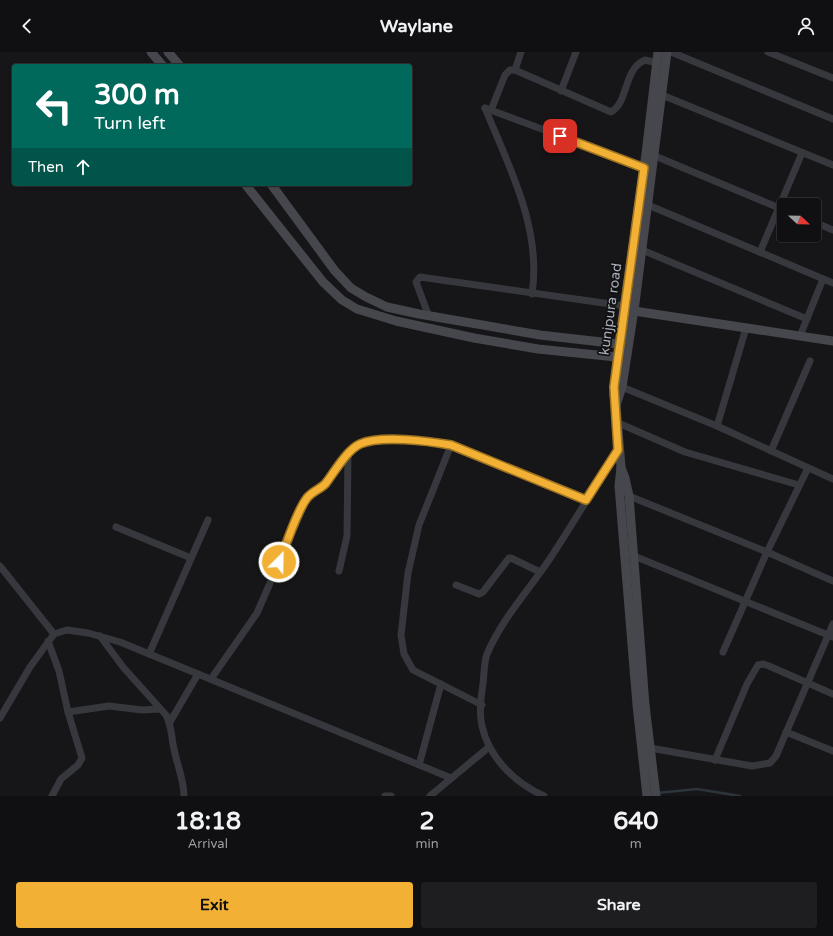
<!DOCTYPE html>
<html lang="en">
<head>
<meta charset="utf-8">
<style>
	:root { --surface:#101012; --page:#1e1e20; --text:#f1f3f6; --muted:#9c9d9f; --line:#303032; --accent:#f2b134 }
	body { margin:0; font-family:"Varela Round",sans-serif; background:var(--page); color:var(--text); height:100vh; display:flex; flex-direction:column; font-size:15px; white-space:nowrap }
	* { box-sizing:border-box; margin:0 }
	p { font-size:13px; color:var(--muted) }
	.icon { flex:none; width:22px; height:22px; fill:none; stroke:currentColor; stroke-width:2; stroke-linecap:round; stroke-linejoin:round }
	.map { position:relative; height:744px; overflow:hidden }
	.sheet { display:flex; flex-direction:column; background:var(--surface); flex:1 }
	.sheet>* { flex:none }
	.top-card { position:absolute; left:12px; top:12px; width:400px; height:122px; border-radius:4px; box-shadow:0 1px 3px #0004,0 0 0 1px var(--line); background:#00695c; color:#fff; overflow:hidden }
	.needle { width:26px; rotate:112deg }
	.buttons { position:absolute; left:777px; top:146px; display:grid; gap:8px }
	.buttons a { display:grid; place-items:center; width:44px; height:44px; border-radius:4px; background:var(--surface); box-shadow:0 1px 3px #0004,0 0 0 1px var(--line); font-size:20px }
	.pin { position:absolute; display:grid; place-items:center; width:34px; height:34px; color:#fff; margin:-17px; border-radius:8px; box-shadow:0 2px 6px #0006 }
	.me { position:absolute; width:44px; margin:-22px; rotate:23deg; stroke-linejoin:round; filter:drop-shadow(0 0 3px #0008) }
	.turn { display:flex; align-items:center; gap:14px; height:84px; padding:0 16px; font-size:18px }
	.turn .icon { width:52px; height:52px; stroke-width:2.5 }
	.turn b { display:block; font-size:28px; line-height:34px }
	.then { display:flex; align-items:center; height:38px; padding:0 16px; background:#0003; gap:8px; font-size:15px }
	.eta { display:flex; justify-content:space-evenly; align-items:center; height:68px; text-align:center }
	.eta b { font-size:24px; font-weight:700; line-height:28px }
	.action { display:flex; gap:8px; margin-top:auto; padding:8px 16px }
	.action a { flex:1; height:46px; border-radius:4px; background:var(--accent); color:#111; font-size:16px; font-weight:700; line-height:46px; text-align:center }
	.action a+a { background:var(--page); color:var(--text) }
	header { display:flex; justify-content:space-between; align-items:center; height:52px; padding:0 16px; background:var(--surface); font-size:18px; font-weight:700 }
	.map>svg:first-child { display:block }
</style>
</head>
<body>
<header><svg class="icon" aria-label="back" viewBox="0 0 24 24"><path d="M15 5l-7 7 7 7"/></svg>Waylane<svg class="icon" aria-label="person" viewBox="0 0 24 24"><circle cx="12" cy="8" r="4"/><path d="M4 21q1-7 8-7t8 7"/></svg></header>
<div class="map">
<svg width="833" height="744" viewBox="0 0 833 744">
	<rect width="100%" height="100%" fill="#161618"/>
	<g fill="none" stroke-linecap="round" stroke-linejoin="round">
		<path stroke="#2c353c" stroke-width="2.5" d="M657,741L697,737L740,744"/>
		<g stroke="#37383d" stroke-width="7">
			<path d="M521,0L515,18L611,60C629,50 623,17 645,8L661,12"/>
			<path d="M671,0L833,67"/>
			<path d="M768,0L833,26"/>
			<path d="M561,39L576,0"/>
			<path d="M662,43L833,113"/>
			<path d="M485,56C509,115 542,176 532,242"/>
			<path d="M485,56L649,117"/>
			<path d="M491,58L505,23L510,18H515"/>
			<path d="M655,104L784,158"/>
			<path d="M648,153L833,231"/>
			<path d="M814,170L833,178"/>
			<path d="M642,198L807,267"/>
			<path d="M760,200L802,101"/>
			<path d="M428,262L416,230L420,225L625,254"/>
			<path d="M800,284L823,227"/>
			<path d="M622,335L717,374L833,427"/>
			<path d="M616,370L685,400L799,433"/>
			<path d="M717,374L746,276"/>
			<path d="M451,393L419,473L408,521L401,583L404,602L413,618L482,653"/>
			<path d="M771,399L810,309"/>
			<path d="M629,444L767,500L833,529"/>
			<path d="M116,475L191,506"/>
			<path d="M634,504L833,585"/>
			<path d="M0,514L54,582"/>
			<path d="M339,519L347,484L348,403"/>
			<path d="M456,533L479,542L483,540L509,506H511L540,520"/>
			<path d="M100,584L123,615L166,663C172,674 171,685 174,697C177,713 184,728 184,744"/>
			<path d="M48,589L59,619L68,660L82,706L78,713L61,727L52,744"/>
			<path d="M723,600L767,500L808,416"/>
			<path d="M149,602L208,468"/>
			<path d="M211,627L257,561L307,446C312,441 319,438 324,433C336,420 344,402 359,393C376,382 431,389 451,393L586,448"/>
			<path d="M68,660L109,654L142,658L160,657"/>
			<path d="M0,666L30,615L54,582L67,578L88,581L120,590L451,726"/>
			<path d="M170,670L198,622"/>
			<path d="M786,680L833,699"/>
			<path d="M650,696L752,714L770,711L776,704L833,572"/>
			<path d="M715,708L747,632L758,613L763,612L769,614L833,642"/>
			<path d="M419,713L441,632"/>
			<path d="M385,744H391"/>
			<path d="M430,744L489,695"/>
			<path d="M544,744C515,731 489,706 482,674C479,662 481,644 483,632C484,623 484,610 487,602C502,567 528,539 549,508C573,472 595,434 618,398"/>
		</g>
		<g stroke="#45474d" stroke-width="9">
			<path d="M151,0L163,14"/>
			<path d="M168,0L180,14"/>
			<path d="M245,132L323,230L342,248L357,257L396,269L474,286L538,297L626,306"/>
			<path d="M271,132L335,219L351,236L366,245L387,255L419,262L540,283L628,293"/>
			<path d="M634,259L833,289"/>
			<path d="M616,353L622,335L635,251L667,0"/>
			<path d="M621,416L625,426L629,444L645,653L656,744"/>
			<path d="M647,744L637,653L619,434L621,415L616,353L614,344L617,305L646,102L658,0"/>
		</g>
	</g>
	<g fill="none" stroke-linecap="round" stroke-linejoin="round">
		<defs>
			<path id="route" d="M279,510C287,492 296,460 307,446C312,439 321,437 326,431C335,419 347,398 360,392C381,383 428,389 451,393L586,448L618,398L614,335L644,116L560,84"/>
		</defs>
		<use href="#route" stroke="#9d7322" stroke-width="10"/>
		<use href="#route" stroke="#f2b134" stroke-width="7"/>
	</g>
	<g text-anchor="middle" stroke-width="3.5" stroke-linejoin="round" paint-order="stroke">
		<g font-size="14" fill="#a8adb8" stroke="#111113">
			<text transform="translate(610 257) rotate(-82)" y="5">kunjpura road</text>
		</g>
	</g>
</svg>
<div class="buttons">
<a><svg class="needle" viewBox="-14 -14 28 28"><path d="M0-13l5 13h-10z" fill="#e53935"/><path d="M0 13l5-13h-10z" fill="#9c9d9f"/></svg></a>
</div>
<div class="pin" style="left:560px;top:84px;background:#d93025"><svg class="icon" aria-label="arrive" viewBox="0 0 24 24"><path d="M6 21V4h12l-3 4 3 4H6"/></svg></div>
<svg class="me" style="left:279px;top:510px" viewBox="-20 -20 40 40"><circle r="17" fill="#f2b134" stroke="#fff" stroke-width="3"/><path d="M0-11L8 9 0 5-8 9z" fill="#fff"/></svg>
<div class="top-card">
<div class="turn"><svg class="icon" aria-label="left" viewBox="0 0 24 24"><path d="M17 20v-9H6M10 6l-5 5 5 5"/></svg><div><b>300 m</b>Turn left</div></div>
<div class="then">Then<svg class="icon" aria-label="ahead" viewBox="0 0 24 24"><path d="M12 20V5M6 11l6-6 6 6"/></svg></div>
</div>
</div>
<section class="sheet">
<div class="eta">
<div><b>18:18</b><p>Arrival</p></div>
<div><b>2</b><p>min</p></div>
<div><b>640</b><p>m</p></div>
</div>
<div class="action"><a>Exit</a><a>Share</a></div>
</section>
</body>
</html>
